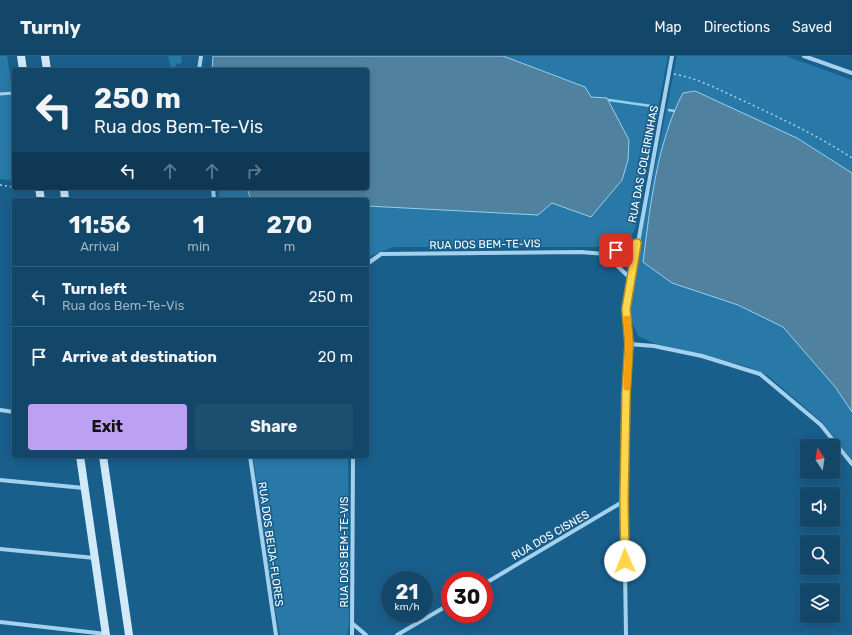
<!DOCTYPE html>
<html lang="en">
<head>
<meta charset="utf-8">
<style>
	:root { --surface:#134769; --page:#1c4e6f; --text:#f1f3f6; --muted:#9db2c0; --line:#325f7d; --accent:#bca0f2 }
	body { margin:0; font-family:Rubik,sans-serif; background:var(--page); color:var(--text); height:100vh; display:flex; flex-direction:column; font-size:15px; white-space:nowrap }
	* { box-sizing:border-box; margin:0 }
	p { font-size:13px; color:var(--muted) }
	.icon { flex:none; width:22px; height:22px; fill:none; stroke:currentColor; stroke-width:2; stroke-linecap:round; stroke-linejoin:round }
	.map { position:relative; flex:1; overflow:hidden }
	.drawer { position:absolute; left:12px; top:142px; width:357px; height:260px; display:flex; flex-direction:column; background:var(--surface); border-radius:4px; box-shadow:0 2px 10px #0003,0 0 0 1px var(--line) }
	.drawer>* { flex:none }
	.hud { position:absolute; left:12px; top:12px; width:357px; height:122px; border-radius:4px; box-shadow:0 2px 10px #0003,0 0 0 1px var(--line); background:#134769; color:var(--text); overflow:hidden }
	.needle { width:26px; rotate:347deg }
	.tools { position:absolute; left:800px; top:383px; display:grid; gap:8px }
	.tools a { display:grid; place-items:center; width:40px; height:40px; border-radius:4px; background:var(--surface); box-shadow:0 2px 10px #0003,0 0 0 1px var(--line); font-size:20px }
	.speed { position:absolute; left:381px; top:515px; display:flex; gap:8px; font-size:20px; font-weight:700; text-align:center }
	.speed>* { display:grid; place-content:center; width:52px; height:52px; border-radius:50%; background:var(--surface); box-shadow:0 2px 10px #0003,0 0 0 1px var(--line); line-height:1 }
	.speed small { font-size:10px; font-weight:400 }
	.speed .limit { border:6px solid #d22; background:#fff; color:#111 }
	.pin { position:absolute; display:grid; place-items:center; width:34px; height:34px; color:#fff; margin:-17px; border-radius:8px; box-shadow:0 2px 6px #0006 }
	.me { position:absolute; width:44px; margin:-22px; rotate:359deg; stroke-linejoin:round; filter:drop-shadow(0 0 3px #0008) }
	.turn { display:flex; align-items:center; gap:14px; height:84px; padding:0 16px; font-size:18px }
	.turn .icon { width:52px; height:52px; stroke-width:2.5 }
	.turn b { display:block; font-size:28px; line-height:34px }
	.lanes { display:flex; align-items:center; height:38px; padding:0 16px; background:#0003; justify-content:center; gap:20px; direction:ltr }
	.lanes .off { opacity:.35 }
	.eta { display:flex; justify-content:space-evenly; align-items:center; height:68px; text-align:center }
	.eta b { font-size:24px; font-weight:700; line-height:28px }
	.primary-button { display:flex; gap:8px; margin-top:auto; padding:8px 16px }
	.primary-button a { flex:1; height:46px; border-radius:4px; background:var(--accent); color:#111; font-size:16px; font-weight:700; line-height:46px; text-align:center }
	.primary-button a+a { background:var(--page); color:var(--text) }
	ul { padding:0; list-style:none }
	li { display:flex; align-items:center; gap:12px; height:60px; padding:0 16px; border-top:1px solid var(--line) }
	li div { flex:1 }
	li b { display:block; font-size:15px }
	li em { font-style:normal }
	header { display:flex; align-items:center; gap:24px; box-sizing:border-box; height:56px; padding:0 20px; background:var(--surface); border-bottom:1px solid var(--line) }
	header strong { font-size:19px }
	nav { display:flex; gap:22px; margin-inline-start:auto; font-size:14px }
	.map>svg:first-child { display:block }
</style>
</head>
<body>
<header>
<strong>Turnly</strong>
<nav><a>Map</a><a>Directions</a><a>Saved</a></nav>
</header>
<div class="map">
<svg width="852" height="579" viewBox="0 0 852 579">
	<rect width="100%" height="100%" fill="#195f8c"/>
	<g fill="#2979a8">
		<path d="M0,0H7L14,44V125L0,123Z"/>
		<path d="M168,0H183L181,1L182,7L176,8L177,14H171Z"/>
		<path d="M503,0H668L635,173L627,188L608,191H394L367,201V150L538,159L552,147L591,161L622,124L629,84L607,42L591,41L585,31Z"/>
		<path d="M677,0H786L852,24V117L797,82L666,75L650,155L643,206L672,227L738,249L783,271L836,332L852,356V404L822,366L767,319L745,310L654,287L638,280L629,258L632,226Z"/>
		<path d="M218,132H247L251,144H220Z"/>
		<path d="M253,400H348L349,570L347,579H280L269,517Z"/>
	</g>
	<g fill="#5082a0" stroke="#96d0f0">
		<path d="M213,0H503L585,31L591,41L607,42L629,84L628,104L622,124L591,161L552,147L538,159L367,150V144H251L247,132H367V14H212Z"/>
		<path d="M695,35L797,82L852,117V356L836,332L783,271L738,249L672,227L643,206C650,151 657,86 683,37Z"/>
	</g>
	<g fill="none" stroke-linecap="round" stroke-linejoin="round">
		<g stroke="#96d0f0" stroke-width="2.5">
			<path d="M609,44L658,51"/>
			<path d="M669,54L674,55"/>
		</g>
		<g stroke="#a4d2ee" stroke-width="1.5" stroke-dasharray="2 3" stroke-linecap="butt">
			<path d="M674,18C701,23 721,35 746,46C782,63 819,80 852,102"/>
			<path d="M0,129L14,131"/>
			<path d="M20,132L30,133"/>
		</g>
		<path stroke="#a4d2ee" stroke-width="3" d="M0,38L14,37"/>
		<g stroke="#a4d2ee" stroke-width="4">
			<path d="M804,0L852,17"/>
			<path d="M199,14L201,0"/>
			<path d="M213,132L214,144"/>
			<path d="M605,198L630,222"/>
			<path d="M367,208L381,198L581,196L605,198L637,187"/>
			<path d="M629,288L654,290L702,300L760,318L821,369L852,408"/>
			<path d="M0,354L14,356"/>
			<path d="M250,400L276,579"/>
			<path d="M0,424L84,432"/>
			<path d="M0,493L95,502"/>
			<path d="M484,528L624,445"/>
			<path d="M0,566L106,578"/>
			<path d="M353,568L366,579"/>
			<path d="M352,579L353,400"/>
			<path d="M397,579L450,548"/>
			<path d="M626,579L624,445L626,337L629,288L626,253L672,0"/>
		</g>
		<g stroke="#d1eafa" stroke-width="8">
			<path d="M21,0L23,14"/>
			<path d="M45,0L47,14"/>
			<path d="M39,132L41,144"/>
			<path d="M64,132L65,144"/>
			<path d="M80,400L106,579"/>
			<path d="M103,400L129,579"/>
		</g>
	</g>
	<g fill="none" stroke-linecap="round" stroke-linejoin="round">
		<defs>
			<path id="route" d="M616,194L637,187L626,253L629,288L626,337L624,445L625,505"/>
		</defs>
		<use href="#route" stroke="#a68a30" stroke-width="10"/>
		<use href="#route" stroke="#ffd54a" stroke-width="7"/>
		<path stroke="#f59e0b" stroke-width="7" d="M627,331L629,288L627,263"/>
	</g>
	<g text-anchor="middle" stroke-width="3.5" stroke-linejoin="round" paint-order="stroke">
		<g font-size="11" fill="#fff" stroke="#195f8c">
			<text transform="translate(643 108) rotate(-79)" y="4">RUA DAS COLEIRINHAS</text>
			<text transform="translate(485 188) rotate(-1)" y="4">RUA DOS BEM-TE-VIS</text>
			<text transform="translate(550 479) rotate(-30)" y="4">RUA DOS CISNES</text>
			<text transform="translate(271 488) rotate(82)" y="4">RUA DOS BEIJA-FLORES</text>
			<text transform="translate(344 496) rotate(-90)" y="4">RUA DOS BEM-TE-VIS</text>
		</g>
	</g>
</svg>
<div class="tools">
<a><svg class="needle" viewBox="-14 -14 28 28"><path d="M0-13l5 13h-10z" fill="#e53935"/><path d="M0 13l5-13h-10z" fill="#9db2c0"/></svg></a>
<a><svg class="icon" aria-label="sound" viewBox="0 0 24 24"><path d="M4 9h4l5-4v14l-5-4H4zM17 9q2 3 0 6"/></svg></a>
<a><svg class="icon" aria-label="search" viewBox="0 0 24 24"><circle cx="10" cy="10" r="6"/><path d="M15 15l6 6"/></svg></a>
<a><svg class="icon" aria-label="layers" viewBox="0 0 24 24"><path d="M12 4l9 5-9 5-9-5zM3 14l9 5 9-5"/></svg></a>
</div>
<div class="speed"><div>21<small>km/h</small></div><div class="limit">30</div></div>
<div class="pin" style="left:616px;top:194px;background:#d93025"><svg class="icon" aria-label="arrive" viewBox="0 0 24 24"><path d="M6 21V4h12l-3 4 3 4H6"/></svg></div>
<svg class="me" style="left:625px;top:505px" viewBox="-20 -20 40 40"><circle r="19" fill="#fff"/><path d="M0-13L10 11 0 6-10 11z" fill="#ffd54a"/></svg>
<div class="hud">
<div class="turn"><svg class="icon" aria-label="left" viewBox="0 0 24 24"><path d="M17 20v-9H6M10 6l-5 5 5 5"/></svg><div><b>250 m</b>Rua dos Bem-Te-Vis</div></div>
<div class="lanes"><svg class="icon" aria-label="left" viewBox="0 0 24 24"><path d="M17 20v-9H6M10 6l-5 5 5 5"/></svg><svg class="icon off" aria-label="ahead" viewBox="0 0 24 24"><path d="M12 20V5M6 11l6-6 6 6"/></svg><svg class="icon off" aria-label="ahead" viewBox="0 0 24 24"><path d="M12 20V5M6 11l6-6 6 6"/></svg><svg class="icon off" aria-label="right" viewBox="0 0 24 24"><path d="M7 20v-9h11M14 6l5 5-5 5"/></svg></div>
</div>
<section class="drawer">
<div class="eta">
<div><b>11:56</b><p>Arrival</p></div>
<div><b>1</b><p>min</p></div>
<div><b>270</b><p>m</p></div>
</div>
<ul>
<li><svg class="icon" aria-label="left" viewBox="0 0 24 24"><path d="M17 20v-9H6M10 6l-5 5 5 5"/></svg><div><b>Turn left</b><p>Rua dos Bem-Te-Vis</p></div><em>250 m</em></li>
<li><svg class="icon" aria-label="arrive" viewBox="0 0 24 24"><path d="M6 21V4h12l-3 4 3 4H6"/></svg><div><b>Arrive at destination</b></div><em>20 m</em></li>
</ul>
<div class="primary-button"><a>Exit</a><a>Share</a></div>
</section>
</div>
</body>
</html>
